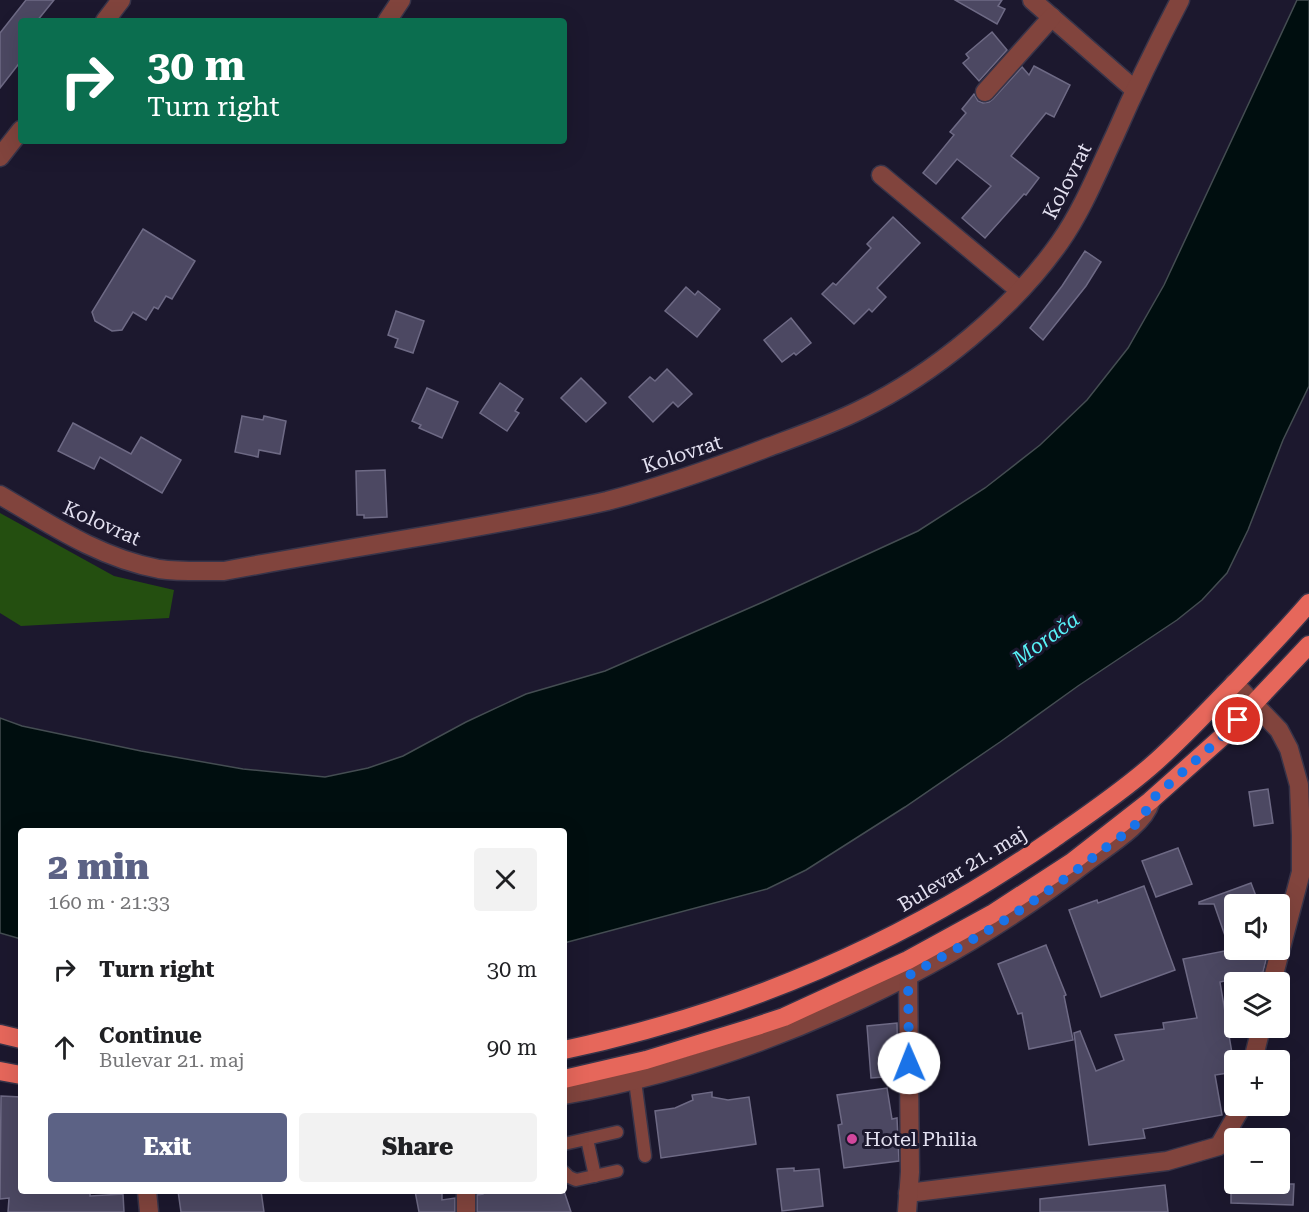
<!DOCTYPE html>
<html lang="en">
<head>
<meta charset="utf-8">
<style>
	:root { --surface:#fff; --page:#f2f2f2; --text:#202124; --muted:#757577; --accent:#5c6285 }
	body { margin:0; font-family:"Roboto Serif",serif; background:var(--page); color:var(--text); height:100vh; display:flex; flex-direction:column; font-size:22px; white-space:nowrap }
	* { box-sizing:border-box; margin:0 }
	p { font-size:20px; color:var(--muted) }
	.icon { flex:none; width:33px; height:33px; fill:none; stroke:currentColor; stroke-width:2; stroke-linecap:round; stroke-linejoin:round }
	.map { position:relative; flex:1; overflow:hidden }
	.panel { position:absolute; left:18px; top:828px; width:549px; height:366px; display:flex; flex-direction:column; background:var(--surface); border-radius:6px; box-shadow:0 6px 24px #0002 }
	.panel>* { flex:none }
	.guide { position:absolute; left:18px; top:18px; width:549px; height:126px; border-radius:6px; box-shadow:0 6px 24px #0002; background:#0b6e4f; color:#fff; overflow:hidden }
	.controls { position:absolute; left:1224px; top:894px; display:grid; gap:12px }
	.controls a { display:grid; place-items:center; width:66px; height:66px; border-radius:6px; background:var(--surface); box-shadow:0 6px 24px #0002; font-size:30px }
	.pin { position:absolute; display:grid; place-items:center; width:51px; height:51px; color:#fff; margin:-26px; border:3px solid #fff; border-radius:50%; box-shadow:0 2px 6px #0007 }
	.me { position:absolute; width:66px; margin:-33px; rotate:359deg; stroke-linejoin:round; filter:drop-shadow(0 0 4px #0008) }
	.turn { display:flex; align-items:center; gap:21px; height:126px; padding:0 30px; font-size:27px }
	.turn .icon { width:78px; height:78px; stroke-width:2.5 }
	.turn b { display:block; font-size:42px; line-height:51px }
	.round { display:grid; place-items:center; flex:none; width:63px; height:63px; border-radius:6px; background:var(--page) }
	.headline { display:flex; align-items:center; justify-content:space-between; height:102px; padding:0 30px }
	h1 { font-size:36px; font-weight:800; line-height:45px; color:var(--accent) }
	.primary-button { display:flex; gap:12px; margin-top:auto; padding:12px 30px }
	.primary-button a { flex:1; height:69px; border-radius:6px; background:var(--accent); color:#fff; font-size:24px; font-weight:800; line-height:69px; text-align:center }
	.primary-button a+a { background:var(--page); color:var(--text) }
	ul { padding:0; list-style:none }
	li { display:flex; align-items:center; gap:18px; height:78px; padding:0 30px }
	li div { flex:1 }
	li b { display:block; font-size:22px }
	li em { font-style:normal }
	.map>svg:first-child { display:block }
</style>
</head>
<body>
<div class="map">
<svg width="1309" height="1212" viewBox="0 0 1309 1212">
	<rect width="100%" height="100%" fill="#1c182e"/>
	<path fill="#244f10" d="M0,513L114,576L174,590L169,618L21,626L0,613Z"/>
	<path fill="#000e0f" stroke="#444d52" stroke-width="1.5" d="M1297,0H1309V386L1283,440L1248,530L1227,573L1202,600L1177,620L1078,686L1000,742L905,807L806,870L767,889L564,943V831H21V939L0,933V718L22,726L141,751L243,769L325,777L368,768L403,756L466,722L526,694L605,671L763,602L918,531L985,488L1040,445L1087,400L1128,348L1164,285Z"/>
	<g fill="#4c4862" stroke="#6e6a85" stroke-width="1.5">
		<path d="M26,0H54L37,21H21V61L0,88V33Z"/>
		<path d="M955,0H1002L998,6L1005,9L997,24Z"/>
		<path d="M992,32L1007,50L979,81L963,63L969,58L966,54Z"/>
		<path d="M1034,66L1070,85L1054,117L1046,113L1011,156L1039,178L1026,195L1024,194L985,238L962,218L991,186L957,159L936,184L923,173L954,135L950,132L966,113L962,109L974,94L978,101L983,103L989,102L993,99L1022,67L1029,75Z"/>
		<path d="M893,217L920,243L877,288L886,297L872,312L869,309L854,324L822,294L833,283L836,285L871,248L867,244Z"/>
		<path d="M143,229L195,261L172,299L166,296L158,309L154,307L146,320L133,312L122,330L112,331L95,321L92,312Z"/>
		<path d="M1085,251L1101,262L1086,286L1043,340L1030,328L1062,286Z"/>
		<path d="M686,287L695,295L698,291L720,309L697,337L665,311Z"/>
		<path d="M396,311L424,321L413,353L395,347L398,339L388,335Z"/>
		<path d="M791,318L811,343L796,355L794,353L782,362L764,340Z"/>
		<path d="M667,369L692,394L678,407L673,402L653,422L629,397L650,377L655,381Z"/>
		<path d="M581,378L606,403L586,422L561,398Z"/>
		<path d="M500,383L523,399L515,411L519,413L507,431L480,413Z"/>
		<path d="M427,388L458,402L442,438L419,428L421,425L412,421Z"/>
		<path d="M242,416L263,420L264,416L286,421L280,454L259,450L258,457L235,452Z"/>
		<path d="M73,423L131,454L141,437L181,460L162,493L100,457L94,469L58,451Z"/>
		<path d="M385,470L387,517L364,518V515H357L356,471Z"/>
		<path d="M1268,789L1273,823L1254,826L1249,792Z"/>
		<path d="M1178,848L1192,884L1156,897L1142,861Z"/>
		<path d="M1251,883L1259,904H1234V950H1240L1242,955L1266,950L1267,956L1263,972L1220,982L1234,1065V1072L1215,1075L1222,1115L1143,1129L1145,1138L1089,1145L1074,1033L1080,1031L1096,1071L1124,1060L1115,1035L1164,1029L1163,1023L1197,1018L1183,959L1230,950L1214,904H1199V902Z"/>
		<path d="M1144,886L1175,970L1101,997L1069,910L1097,900L1098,903Z"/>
		<path d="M1046,945L1066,995L1064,996L1073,1040L1029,1049L1022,1013L1018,1014L998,964Z"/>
		<path d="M897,1023L898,1076L871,1078L867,1026Z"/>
		<path d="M887,1088L892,1119L897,1118L899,1161L844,1168L838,1125L842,1124L837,1095Z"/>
		<path d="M712,1092V1097L728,1100L749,1097L756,1144L661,1158L655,1111L675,1108L693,1100L692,1095Z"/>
		<path d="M1,1096L21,1097V1191H90V1196L123,1194L124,1212H8L9,1198L0,1199Z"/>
		<path d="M794,1168V1171L819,1169L823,1206L782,1211L777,1169Z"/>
		<path d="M1231,1184H1294L1293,1205L1231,1203Z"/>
		<path d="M1165,1185L1168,1212H1040V1199Z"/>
		<path d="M178,1191H261L264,1212H181Z"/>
		<path d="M415,1191H442V1200L455,1198V1212H419Z"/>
		<path d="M483,1191H564L571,1212H477V1195L483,1194Z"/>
	</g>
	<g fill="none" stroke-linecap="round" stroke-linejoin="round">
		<defs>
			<g id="lane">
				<path d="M635,1081L645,1156"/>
				<path d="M587,1139L595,1176"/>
				<path d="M564,1144L617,1132"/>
				<path d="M564,1172L569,1177L576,1180L617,1171"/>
			</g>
			<g id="street">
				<path d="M1032,0L1135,90"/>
				<path d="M105,21L121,0"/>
				<path d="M387,21L401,0"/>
				<path d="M985,92L1052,17"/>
				<path d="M0,157L21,130"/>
				<path d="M881,175L1019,290"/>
				<path d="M0,495C51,525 100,558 159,569C180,572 202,571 224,571C294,558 365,546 436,534C493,524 550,514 607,501C661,487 714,468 766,448C798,436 830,425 860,410C934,374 1013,309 1060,242C1083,209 1098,171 1115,135C1135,89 1157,44 1180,0"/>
				<path d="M1234,683L1279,730L1289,749L1299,785L1301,836V872L1272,982"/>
				<path d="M1253,1060L1261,1028"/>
				<path d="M564,1095C750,1062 938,977 1088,861C1106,847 1144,824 1150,803"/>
				<path d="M147,1191L149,1212"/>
				<path d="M466,1191V1212"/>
				<path d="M908,1193L1167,1161L1219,1146L1242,1106"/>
				<path d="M907,1212L910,1172L908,968"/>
			</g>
			<g id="primary">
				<path d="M0,1034L21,1039"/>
				<path d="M564,1050C743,1012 902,944 1053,839C1086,816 1120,793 1151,766C1181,740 1207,711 1235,683C1260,657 1285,631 1309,603"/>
				<path d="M0,1071L21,1075"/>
				<path d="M564,1079L646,1060L754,1027L784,1017L908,960L992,914L1072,862L1150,801L1222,737L1309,645"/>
			</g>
		</defs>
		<use href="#lane" stroke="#383449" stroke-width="15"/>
		<use href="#street" stroke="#383449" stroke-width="21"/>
		<use href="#primary" stroke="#383449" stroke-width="21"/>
		<use href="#lane" stroke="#81443d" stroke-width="12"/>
		<use href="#street" stroke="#81443d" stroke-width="18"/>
		<use href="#primary" stroke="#e6675b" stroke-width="18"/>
	</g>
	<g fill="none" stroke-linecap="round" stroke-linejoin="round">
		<path stroke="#1a73e8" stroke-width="10" stroke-dasharray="0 18" d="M909,1063L908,976C947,954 988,932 1026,906C1051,889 1076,871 1100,852C1118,838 1144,824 1150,801L1222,737L1238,720"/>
	</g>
	<circle fill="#d1479c" stroke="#1c182e" stroke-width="2" cx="852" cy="1139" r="6"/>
	<g text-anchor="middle" stroke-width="6" stroke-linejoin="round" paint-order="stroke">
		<g font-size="20" fill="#e3e0f0" stroke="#1c182e">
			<text transform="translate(1067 181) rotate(-63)" y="7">Kolovrat</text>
			<text transform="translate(682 454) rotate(-18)" y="7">Kolovrat</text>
			<text transform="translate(102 523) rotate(24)" y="7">Kolovrat</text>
			<text transform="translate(962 869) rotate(-31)" y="7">Bulevar 21. maj</text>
		</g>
		<g font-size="20" fill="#e3e0f0" stroke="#1c182e" text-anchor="start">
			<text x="864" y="1146">Hotel Philia</text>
		</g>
		<g font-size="21" font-style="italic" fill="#57f1f7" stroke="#1c182e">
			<text transform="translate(1046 639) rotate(-36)" y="7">Morača</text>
		</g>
	</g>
</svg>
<div class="controls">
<a><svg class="icon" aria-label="sound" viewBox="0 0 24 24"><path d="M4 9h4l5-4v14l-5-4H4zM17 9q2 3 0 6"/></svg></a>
<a><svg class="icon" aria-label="layers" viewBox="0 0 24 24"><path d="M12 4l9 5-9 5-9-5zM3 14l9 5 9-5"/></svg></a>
<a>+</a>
<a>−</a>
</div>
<div class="pin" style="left:1238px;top:720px;background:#d93025"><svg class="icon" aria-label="arrive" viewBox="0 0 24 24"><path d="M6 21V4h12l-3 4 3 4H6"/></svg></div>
<svg class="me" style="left:909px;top:1063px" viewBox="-20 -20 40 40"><circle r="19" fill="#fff"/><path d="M0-13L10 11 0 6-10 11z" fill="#1a73e8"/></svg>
<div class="guide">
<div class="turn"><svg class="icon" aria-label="right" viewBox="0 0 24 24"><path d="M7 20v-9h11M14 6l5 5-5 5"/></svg><div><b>30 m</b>Turn right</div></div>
</div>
<section class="panel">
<div class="headline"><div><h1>2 min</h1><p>160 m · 21:33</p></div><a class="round"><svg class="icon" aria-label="close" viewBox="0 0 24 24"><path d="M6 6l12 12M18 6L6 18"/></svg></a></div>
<ul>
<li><svg class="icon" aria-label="right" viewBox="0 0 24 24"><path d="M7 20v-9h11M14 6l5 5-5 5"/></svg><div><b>Turn right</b></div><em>30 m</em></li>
<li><svg class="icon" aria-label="ahead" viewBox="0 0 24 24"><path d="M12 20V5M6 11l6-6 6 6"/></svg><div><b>Continue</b><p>Bulevar 21. maj</p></div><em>90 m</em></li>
</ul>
<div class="primary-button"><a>Exit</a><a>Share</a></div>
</section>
</div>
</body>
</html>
